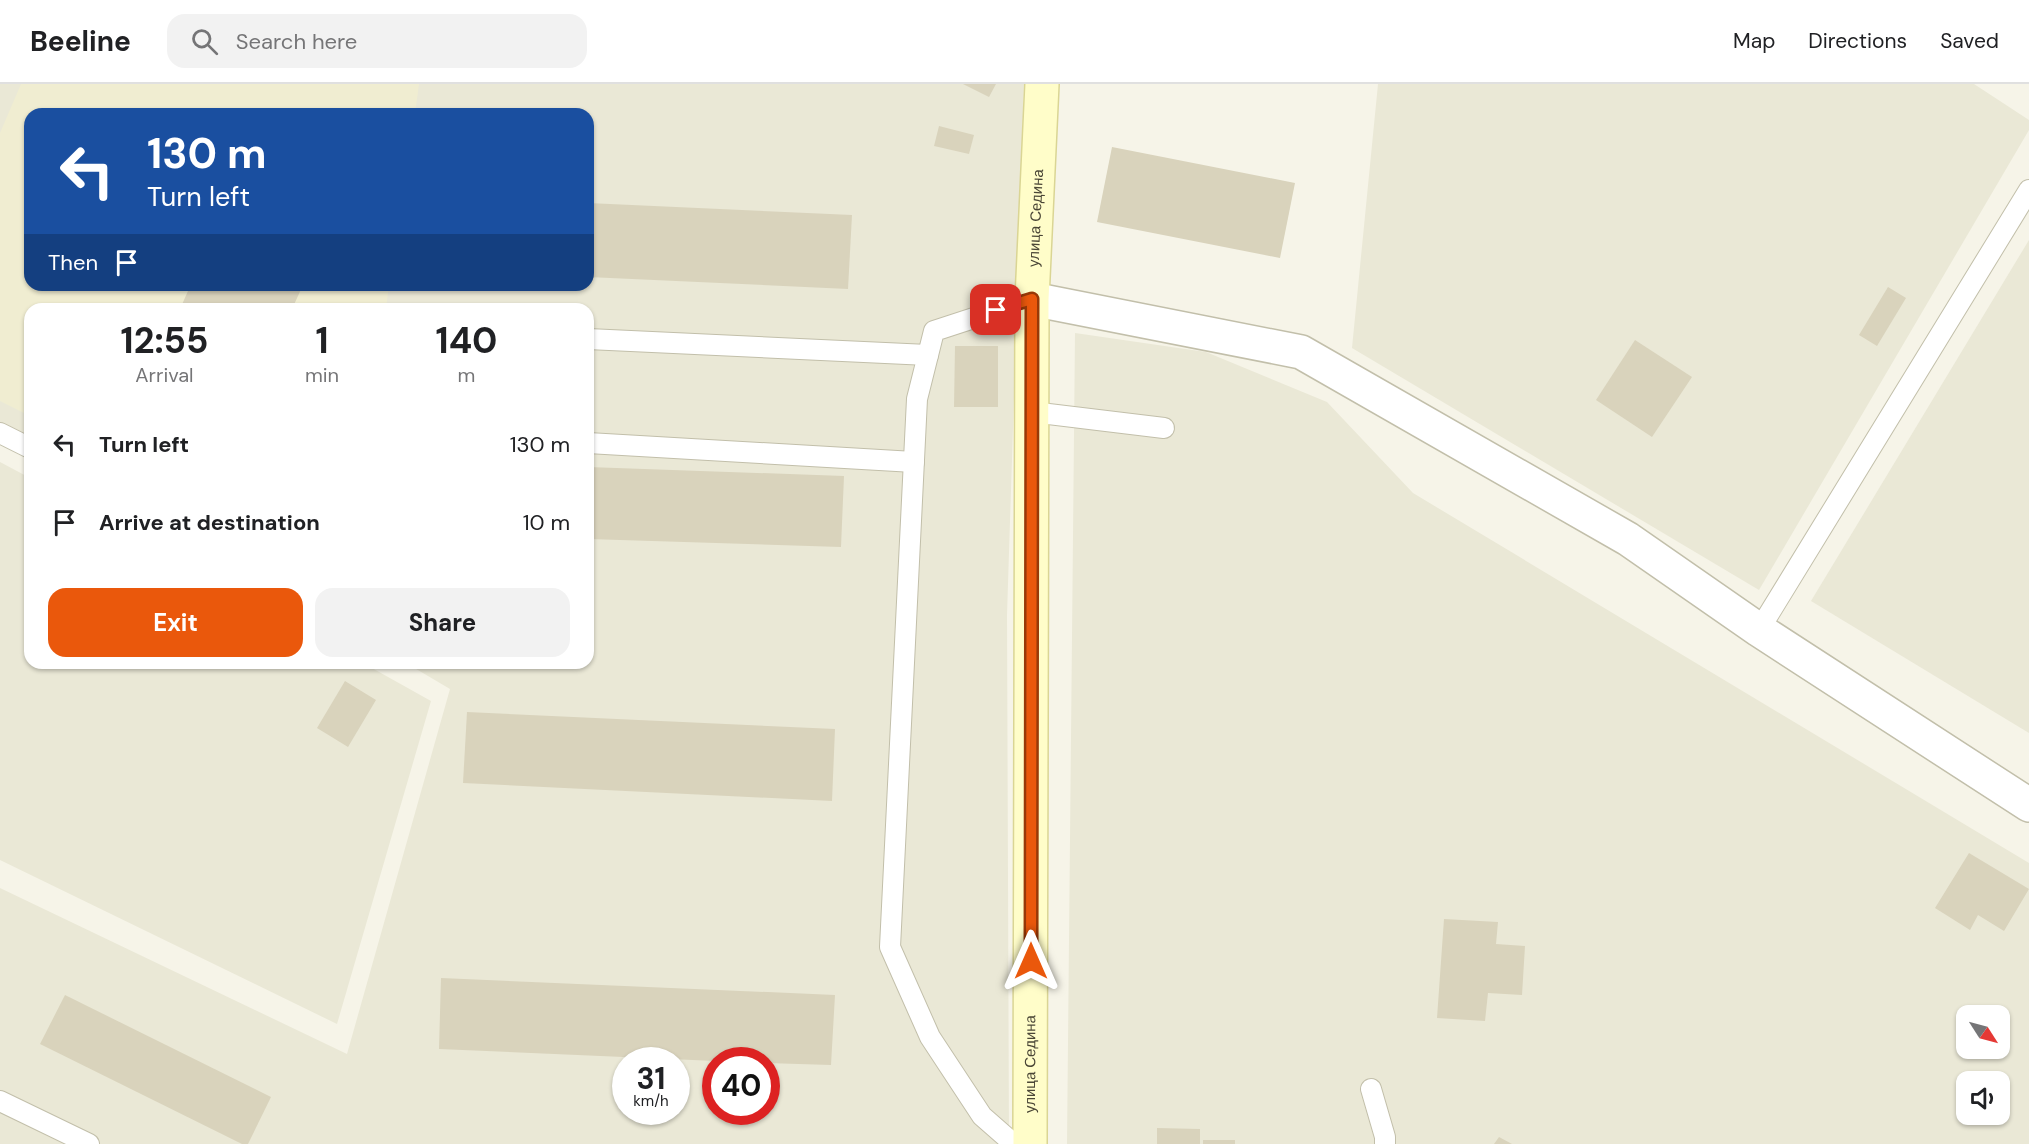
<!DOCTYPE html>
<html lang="en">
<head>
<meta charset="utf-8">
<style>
	:root { --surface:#fff; --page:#f2f2f2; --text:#202124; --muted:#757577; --line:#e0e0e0; --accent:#ea580c }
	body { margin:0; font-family:"DM Sans",sans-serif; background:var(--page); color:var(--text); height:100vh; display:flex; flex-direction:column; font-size:22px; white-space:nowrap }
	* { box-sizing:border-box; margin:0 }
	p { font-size:20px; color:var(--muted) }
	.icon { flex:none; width:33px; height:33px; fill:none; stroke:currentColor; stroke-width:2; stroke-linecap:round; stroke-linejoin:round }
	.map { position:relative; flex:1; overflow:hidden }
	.panel { position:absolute; left:24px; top:219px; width:570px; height:366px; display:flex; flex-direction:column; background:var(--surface); border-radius:18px; box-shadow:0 2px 4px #0004 }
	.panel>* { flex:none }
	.hud { position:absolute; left:24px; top:24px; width:570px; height:183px; border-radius:18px; box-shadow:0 2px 4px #0004; background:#1a4fa0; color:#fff; overflow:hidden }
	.needle { width:39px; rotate:126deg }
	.fabs { position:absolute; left:1956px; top:921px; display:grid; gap:12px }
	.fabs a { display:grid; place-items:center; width:54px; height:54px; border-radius:12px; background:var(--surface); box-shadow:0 2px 4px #0004; font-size:30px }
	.speed { position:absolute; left:612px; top:963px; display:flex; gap:12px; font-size:30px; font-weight:700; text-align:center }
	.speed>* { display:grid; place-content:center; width:78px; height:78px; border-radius:50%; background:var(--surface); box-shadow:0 2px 4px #0004; line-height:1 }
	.speed small { font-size:15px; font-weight:400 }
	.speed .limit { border:9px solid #d22; background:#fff; color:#111 }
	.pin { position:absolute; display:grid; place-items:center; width:51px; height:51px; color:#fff; margin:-26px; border-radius:12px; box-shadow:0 3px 9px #0006 }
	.me { position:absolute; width:66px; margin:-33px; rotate:0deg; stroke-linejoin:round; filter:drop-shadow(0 0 4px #0008) }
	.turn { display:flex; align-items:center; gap:21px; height:126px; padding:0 24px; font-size:27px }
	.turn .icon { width:78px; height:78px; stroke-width:2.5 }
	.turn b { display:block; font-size:42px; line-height:51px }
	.then { display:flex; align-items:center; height:57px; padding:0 24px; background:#0003; gap:12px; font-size:22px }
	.eta { display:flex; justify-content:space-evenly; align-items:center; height:102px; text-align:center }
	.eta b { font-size:36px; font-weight:700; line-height:42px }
	.button { display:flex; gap:12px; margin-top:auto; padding:12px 24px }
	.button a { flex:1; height:69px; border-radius:18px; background:var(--accent); color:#fff; font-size:24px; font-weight:700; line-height:69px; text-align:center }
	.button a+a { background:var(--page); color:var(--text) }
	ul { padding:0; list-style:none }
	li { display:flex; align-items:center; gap:18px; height:78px; padding:0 24px }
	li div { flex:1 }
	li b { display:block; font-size:22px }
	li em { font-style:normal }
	header { display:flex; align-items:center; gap:36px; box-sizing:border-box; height:84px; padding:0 30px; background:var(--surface); border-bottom:2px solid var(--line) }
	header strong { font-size:28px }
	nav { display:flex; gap:33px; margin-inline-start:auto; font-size:21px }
	.search { width:420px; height:54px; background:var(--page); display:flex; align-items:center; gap:15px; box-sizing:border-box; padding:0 21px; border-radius:18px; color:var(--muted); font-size:22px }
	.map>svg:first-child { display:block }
</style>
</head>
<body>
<header>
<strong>Beeline</strong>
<div class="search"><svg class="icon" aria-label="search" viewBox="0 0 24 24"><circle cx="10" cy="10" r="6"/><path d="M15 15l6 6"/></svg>Search here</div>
<nav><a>Map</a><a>Directions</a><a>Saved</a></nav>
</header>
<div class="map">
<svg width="2029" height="1060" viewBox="0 0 2029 1060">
	<rect width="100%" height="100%" fill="#f6f4e8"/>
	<g fill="#eae8d6" fill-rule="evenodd">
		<path d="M0,0H1024L1007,531L1009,1060H0V804L347,970L450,605L406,579H588V225H30V359L0,341ZM30,30H588V201H30ZM626,976H676V1028H626ZM716,976H766V1028H716Z"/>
		<path d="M1378,0H1974L2029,36V46L1759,506L1352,264Z"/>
		<path d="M2029,156V649L1811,517Z"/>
		<path d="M1075,249L1206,268L1327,318L1413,409L2029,779V1060H1067ZM1966,932H2000V964H1966ZM1966,998H2000V1030H1966Z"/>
		<path d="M0,378L30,394V579H363L431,617L337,940L0,776Z"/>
	</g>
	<path fill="#f0edd1" d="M21,0H419L415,30H30V201H389L386,225H30V332L0,317V49Z"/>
	<g fill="#d9d3bc">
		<path d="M963,0H996L989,13Z"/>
		<path d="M939,42L974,51L969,70L934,62Z"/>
		<path d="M1112,63L1295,99L1280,174L1097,138Z"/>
		<path d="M588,119L852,131L848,205L588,193Z"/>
		<path d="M175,201H303L292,225H180L188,207Z"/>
		<path d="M1888,203L1906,214L1877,262L1859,251Z"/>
		<path d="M1635,256L1692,293L1652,353L1596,316Z"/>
		<path d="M955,262H998V323H954Z"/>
		<path d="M588,383L844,392L841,463L588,455Z"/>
		<path d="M345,597L376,616L348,663L317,644Z"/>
		<path d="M467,628L835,645L832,717L463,699Z"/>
		<path d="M1969,769L2029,805L2004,847L1978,831L1970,846L1935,824Z"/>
		<path d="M1444,835L1498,838L1496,860L1525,862L1522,911L1488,909L1485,937L1437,934Z"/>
		<path d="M441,894L835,911L831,981L766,979V976L716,977L439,965Z"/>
		<path d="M65,911L271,1013L248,1060H242L40,960Z"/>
		<path d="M1157,1044L1200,1045V1060H1157Z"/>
		<path d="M1499,1053L1512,1060H1494Z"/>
		<rect x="1203" y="1056" width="32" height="4"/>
	</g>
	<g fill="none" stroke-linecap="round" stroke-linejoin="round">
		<defs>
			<g id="lane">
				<path d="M588,255L928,271"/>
				<path d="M1032,328L1164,344"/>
				<path d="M0,349L30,364"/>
				<path d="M588,359L914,378"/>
				<path d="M1759,546L2029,106"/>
				<path d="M1371,1005L1385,1053V1060"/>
				<path d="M0,1017L89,1060"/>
				<path d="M1014,1060L982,1032L930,953L890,863L917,315L934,247L1032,215"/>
			</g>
			<path id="street" d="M1032,215L1301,268L1628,455L1759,546L2029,721"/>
			<g id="secondary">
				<path id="s1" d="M1030,1060L1032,215L1042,0"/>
			</g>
		</defs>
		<use href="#lane" stroke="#c2bfaa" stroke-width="22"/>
		<use href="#street" stroke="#c2bfaa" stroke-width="36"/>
		<use href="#secondary" stroke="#dad594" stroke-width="36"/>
		<use href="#lane" stroke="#fff" stroke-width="20"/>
		<use href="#street" stroke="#fff" stroke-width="33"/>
		<use href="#secondary" stroke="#fffdc9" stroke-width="33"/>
	</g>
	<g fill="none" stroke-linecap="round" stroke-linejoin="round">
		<defs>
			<path id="route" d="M996,226L1032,215L1031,877"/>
		</defs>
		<use href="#route" stroke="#983908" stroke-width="15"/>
		<use href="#route" stroke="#ea580c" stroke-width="10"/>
	</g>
	<g text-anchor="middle" stroke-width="6" stroke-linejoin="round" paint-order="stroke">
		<g font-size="15" fill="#4a4636" stroke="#fff">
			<text dy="5" stroke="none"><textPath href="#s1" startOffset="926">улица Седина</textPath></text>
			<text dy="5" stroke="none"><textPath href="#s1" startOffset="80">улица Седина</textPath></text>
		</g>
	</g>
</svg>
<div class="fabs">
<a><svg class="needle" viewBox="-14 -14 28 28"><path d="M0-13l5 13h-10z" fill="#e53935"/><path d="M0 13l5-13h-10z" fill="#757577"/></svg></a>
<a><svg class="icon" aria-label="sound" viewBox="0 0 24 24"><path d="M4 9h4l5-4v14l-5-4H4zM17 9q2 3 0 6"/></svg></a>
</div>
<div class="speed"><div>31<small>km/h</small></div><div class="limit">40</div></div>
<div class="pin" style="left:996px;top:226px;background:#d93025"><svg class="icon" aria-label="arrive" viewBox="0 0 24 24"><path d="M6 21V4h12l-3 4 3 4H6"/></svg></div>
<svg class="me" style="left:1031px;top:877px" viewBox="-20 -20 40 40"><path d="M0-17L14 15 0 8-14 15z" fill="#ea580c" stroke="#fff" stroke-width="4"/></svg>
<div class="hud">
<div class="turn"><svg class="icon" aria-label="left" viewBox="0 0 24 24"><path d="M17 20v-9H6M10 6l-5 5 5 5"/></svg><div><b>130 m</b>Turn left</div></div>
<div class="then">Then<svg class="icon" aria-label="arrive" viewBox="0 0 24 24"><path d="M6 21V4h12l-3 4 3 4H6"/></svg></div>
</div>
<section class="panel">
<div class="eta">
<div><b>12:55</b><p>Arrival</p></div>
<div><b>1</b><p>min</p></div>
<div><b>140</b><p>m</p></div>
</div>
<ul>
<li><svg class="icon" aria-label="left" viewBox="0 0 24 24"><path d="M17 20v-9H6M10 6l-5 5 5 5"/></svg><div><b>Turn left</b></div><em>130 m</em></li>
<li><svg class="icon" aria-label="arrive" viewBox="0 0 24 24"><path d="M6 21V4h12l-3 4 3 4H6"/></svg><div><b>Arrive at destination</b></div><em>10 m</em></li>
</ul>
<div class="button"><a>Exit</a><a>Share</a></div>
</section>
</div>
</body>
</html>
